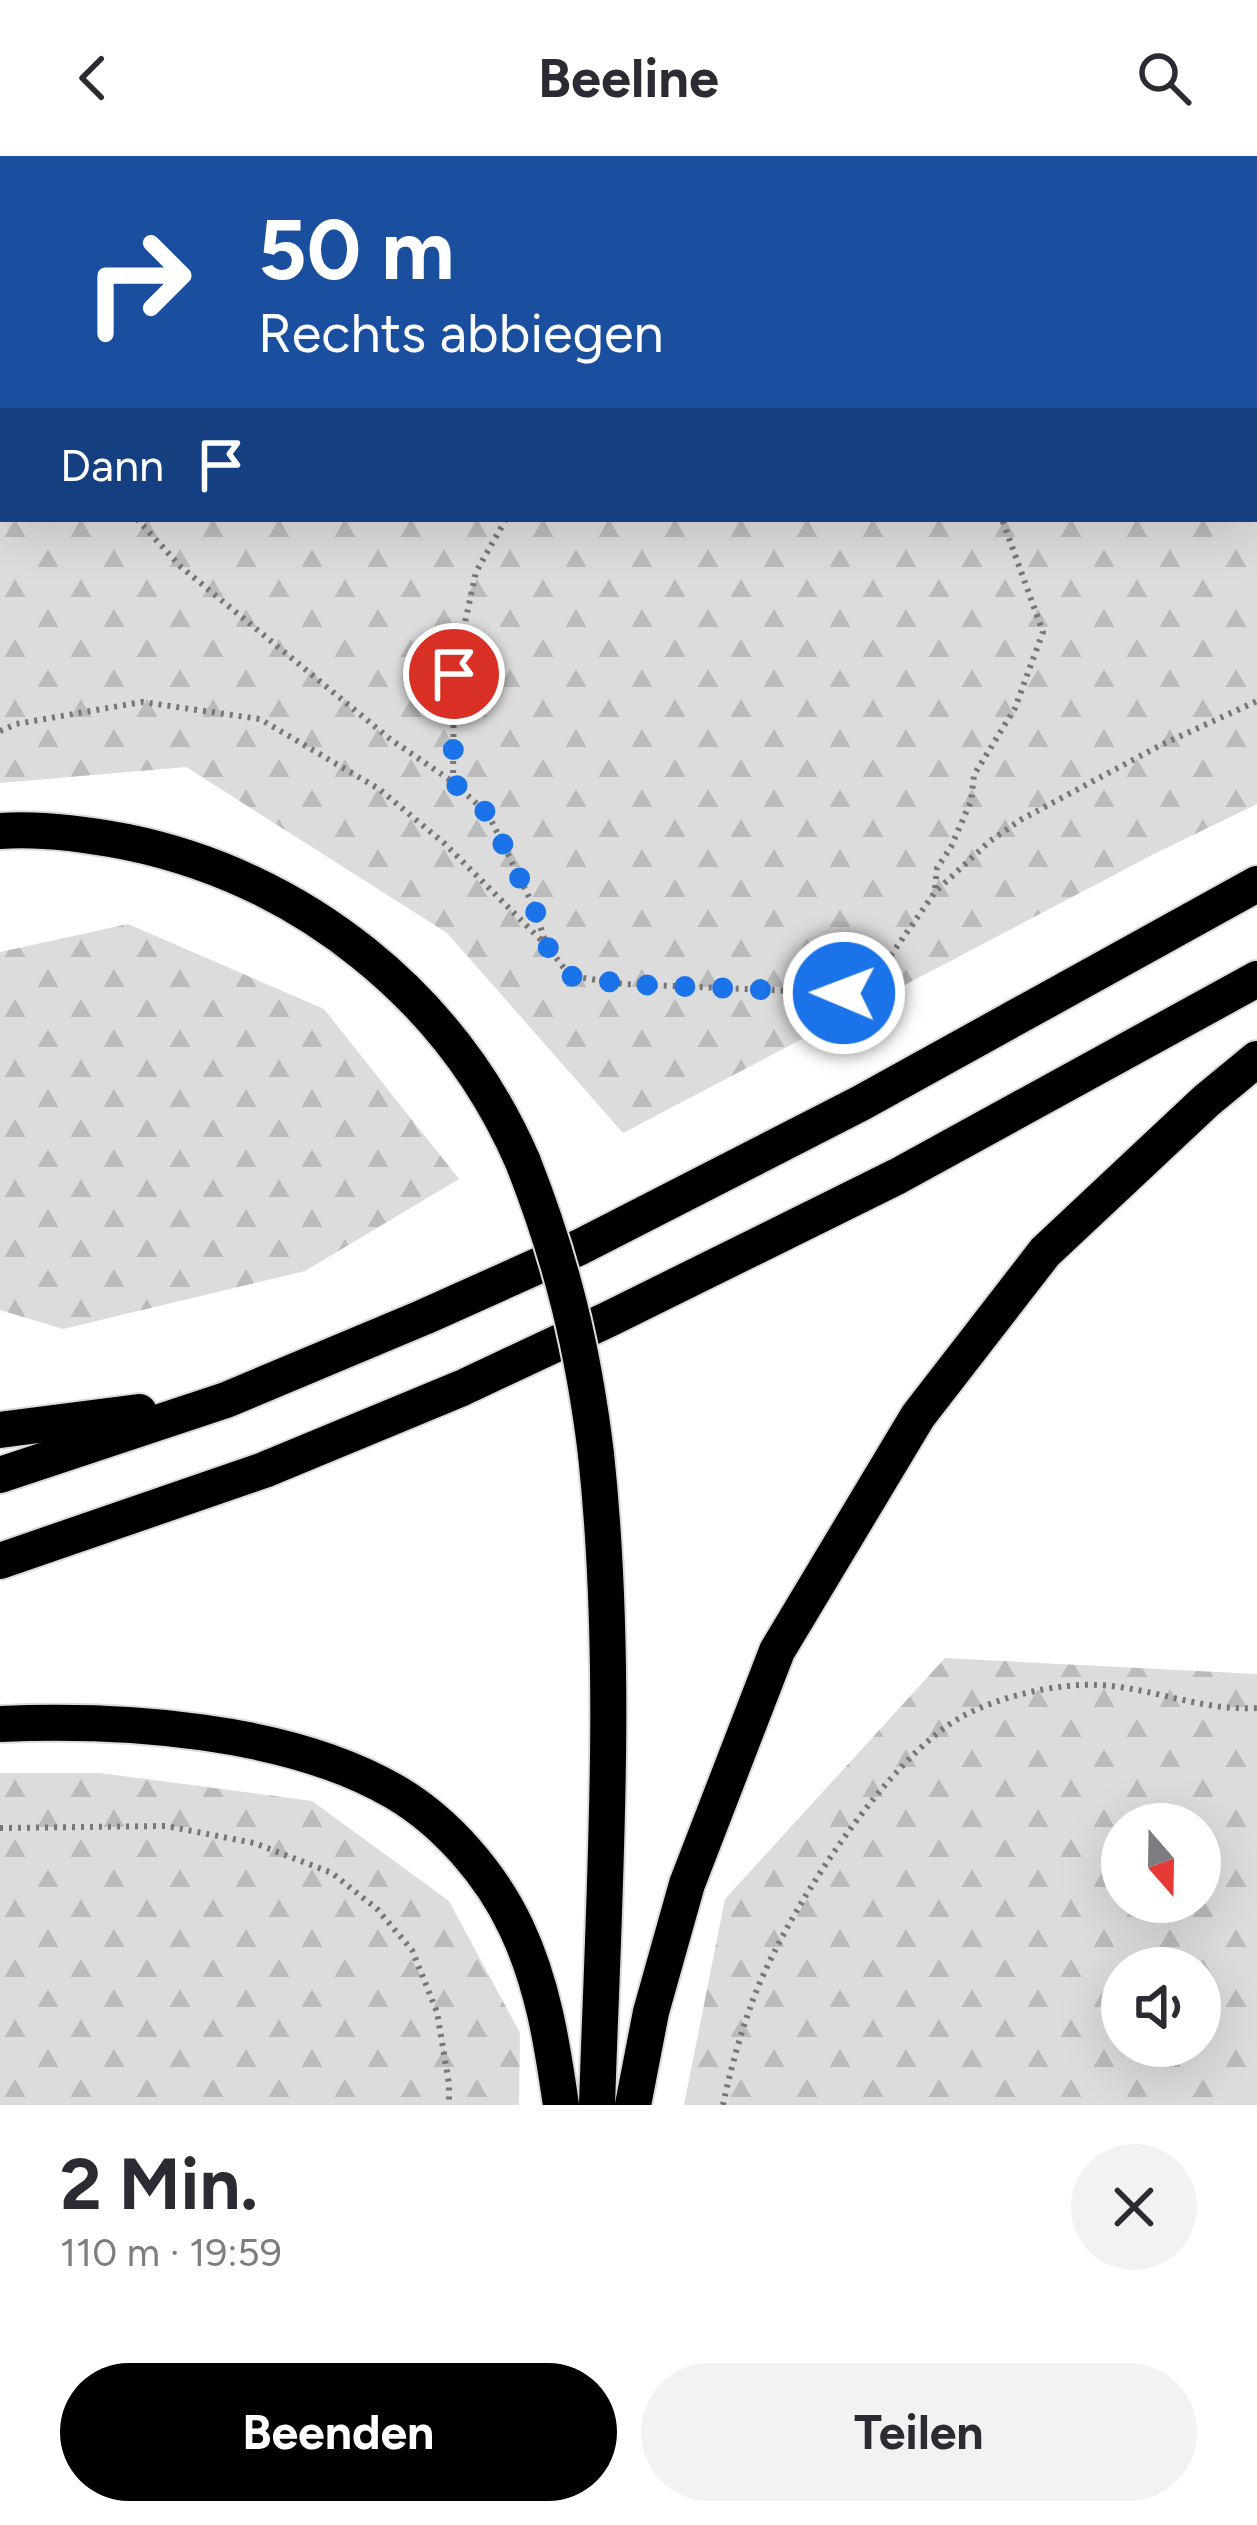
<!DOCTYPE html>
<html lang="de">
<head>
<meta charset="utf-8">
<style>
	:root { --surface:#fff; --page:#f2f2f3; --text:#2b2b33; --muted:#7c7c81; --accent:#000 }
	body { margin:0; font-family:Figtree,sans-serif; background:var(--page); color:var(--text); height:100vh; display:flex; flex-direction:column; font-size:45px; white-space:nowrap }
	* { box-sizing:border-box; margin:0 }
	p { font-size:39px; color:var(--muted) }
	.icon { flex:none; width:66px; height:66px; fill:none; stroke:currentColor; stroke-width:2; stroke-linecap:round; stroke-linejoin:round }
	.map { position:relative; height:1949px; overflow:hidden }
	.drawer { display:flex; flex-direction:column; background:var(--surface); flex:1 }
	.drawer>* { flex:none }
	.guide { position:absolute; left:0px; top:0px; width:1257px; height:366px; box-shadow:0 12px 48px #0002; background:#1a4fa0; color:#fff; overflow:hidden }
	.needle { width:78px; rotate:160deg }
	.controls { position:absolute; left:1101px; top:1647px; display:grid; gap:24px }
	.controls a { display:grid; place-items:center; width:120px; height:120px; border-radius:50%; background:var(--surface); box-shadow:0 12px 48px #0002; font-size:60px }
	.pin { position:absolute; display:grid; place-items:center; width:102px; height:102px; color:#fff; margin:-51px; border:6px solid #fff; border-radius:50%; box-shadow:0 3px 12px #0007 }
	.me { position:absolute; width:132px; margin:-66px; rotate:271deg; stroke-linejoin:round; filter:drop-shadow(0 0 9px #0008) }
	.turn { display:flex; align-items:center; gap:42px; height:252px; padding:0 60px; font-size:54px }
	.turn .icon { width:156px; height:156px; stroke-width:2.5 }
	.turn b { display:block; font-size:84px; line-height:102px }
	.then { display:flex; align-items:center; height:114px; padding:0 60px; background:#0003; gap:24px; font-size:45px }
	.round { display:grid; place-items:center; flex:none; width:126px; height:126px; border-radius:63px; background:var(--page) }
	.summary { display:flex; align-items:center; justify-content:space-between; height:204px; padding:0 60px }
	h1 { font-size:72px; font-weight:700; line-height:90px }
	.action { display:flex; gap:24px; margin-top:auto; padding:24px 60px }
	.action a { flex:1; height:138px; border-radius:72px; background:var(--accent); color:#fff; font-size:48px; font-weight:700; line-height:138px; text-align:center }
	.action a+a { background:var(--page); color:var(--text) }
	header { display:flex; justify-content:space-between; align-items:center; height:156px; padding:0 60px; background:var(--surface); font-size:54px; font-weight:700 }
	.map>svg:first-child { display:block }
</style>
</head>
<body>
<header><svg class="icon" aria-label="back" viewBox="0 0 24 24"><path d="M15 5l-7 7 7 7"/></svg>Beeline<svg class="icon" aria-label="search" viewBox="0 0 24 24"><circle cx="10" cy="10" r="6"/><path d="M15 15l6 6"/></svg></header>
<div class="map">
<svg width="1257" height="1949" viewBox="0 0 1257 1949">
	<defs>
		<pattern id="forest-firs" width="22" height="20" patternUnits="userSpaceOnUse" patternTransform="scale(3)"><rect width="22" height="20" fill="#dcdcdc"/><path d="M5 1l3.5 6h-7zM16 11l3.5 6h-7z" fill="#bbb"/></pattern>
	</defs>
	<rect width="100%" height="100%" fill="#fff"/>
	<g fill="url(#forest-firs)" fill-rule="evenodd">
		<path d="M0,0H1257L1254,25V3H3V363H1254V126L1257,125V648L1154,698L623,977L447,777L186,611L0,627Z"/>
		<path d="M128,768L324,853L459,1023L305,1115L63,1173L0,1154V796Z"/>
		<path d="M945,1502L1257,1518V1949H684L725,1743ZM1200,1668V1746H1122V1668ZM1200,1812V1890H1122V1812Z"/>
		<path d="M100,1617L312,1645L449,1745L520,1877L519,1949H0V1617Z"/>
	</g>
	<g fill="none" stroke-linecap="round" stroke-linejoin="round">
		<defs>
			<g id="highway">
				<path d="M0,675C42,672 85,678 127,686C302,722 452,841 523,1006"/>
				<path d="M0,1274L139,1256"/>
				<path d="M596,1298C619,1514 604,1732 597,1949"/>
				<path d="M0,1319L226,1244L424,1161L580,1091L861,947L1257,728"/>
				<path d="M0,1405L264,1314L462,1232L609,1163L898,1020L1257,823"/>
				<path d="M0,1568C123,1563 287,1573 395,1636C446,1666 491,1718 516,1771C543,1828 552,1887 561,1949"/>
				<path d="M633,1949L651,1856L687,1728L777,1495L918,1260L1045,1096L1206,945L1257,903"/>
			</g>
		</defs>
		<use href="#highway" stroke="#dbdbdb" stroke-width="40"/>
		<g stroke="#777" stroke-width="6" stroke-dasharray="3 6" stroke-linecap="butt">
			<path d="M849,0L850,3"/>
			<path d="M905,0L906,3"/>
			<path d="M638,3L641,0"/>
			<path d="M1122,3L1123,0"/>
			<path d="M1254,204L1257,202"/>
			<path d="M0,243L3,245"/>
			<path d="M1254,246L1257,245"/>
			<path d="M137,363L181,411L390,583L453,626L488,658L534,751L546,788"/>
			<path d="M0,575L16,568L142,546L260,563L379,633L444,687L547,790L570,820L624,828L844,837L873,825L935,736L990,685L1022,663L1159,590L1257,545"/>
			<path d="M453,626L454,517L476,416L506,363"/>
			<path d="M935,732L937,712L951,691L971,645L974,619L1015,552L1043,476L1002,363"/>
			<path d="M0,1672L166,1670L254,1687L332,1717L377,1753L412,1794L437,1856L449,1928V1949"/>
			<path d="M723,1949C730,1916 739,1883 750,1852C778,1769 885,1602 963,1560C993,1544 1034,1533 1068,1530C1135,1522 1192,1556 1257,1552"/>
		</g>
		<use href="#highway" stroke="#000" stroke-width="36"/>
		<defs>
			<path id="highway-bridge" d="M523,1006C562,1105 583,1192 596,1298"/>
		</defs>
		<use href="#highway-bridge" stroke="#dbdbdb" stroke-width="40" stroke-linecap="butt"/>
		<use href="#highway-bridge" stroke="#000" stroke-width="36"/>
	</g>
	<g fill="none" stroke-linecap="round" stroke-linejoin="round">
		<path stroke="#1a73e8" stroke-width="21" stroke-dasharray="0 37.8" d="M454,518L453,626L488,658L534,751L547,790L570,820L624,828L844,837"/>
	</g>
</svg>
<div class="controls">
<a><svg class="needle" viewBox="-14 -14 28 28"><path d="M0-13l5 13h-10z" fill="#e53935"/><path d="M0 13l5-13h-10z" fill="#7c7c81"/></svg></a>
<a><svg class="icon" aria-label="sound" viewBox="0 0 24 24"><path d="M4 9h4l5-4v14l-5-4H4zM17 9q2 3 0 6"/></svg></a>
</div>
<div class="pin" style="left:454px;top:518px;background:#d93025"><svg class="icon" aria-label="arrive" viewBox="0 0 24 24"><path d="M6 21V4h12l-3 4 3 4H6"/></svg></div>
<svg class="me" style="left:844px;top:837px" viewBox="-20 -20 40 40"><circle r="17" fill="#1a73e8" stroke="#fff" stroke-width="3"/><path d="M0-11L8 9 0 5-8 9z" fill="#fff"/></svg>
<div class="guide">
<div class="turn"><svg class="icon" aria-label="right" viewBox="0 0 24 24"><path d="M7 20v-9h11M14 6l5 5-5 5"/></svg><div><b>50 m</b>Rechts abbiegen</div></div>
<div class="then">Dann<svg class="icon" aria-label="arrive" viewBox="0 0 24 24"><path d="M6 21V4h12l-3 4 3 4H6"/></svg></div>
</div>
</div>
<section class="drawer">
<div class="summary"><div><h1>2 Min.</h1><p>110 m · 19:59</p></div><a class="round"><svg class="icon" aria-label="close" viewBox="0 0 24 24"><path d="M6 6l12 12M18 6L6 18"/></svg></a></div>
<div class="action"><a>Beenden</a><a>Teilen</a></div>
</section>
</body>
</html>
